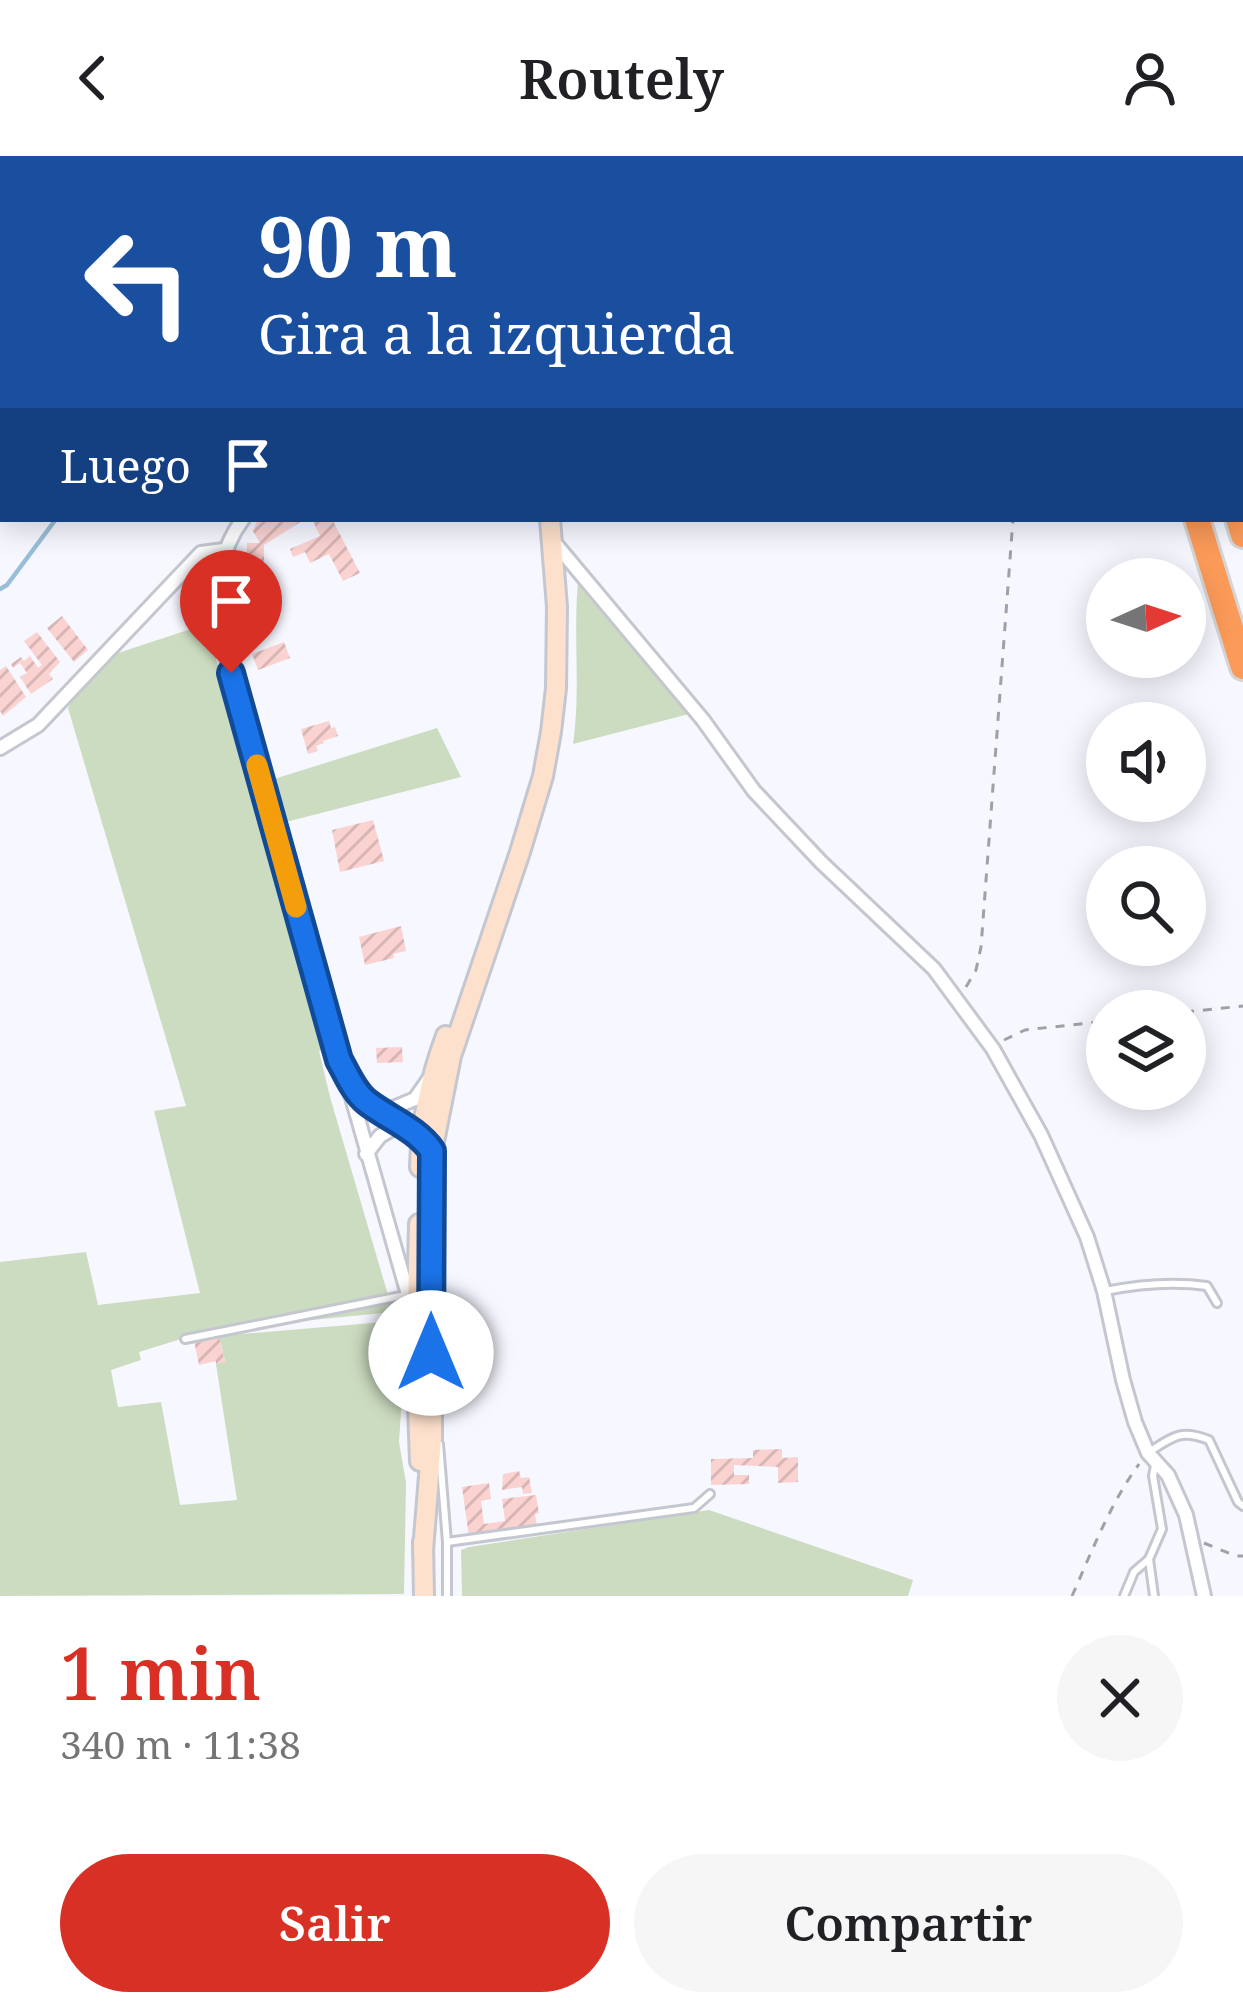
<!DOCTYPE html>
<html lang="es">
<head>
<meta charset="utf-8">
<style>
	:root { --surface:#fff; --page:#f6f6f6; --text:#202124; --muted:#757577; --accent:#d93025 }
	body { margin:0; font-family:"Noto Serif",serif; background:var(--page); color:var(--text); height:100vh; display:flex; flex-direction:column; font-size:45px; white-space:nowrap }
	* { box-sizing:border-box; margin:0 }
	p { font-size:39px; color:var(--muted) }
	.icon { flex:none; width:66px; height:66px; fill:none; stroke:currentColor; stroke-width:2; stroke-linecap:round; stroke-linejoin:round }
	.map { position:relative; height:1440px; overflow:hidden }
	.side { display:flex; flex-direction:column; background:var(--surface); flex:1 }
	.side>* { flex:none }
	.top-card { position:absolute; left:0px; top:0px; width:1245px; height:366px; box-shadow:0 6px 30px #0003; background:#1a4fa0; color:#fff; overflow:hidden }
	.needle { width:78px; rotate:87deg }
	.fabs { position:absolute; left:1086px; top:402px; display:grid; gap:24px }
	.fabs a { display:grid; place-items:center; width:120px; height:120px; border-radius:50%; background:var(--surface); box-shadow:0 6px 30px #0003; font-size:60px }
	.pin { position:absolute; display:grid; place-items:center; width:102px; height:102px; color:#fff; margin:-123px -51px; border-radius:50% 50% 50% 0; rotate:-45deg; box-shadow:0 0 12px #0007 }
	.pin .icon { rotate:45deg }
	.me { position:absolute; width:132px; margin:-66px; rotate:0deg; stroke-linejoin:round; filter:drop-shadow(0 0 9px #0008) }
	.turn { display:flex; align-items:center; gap:42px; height:252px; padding:0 60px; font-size:54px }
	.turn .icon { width:156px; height:156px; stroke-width:2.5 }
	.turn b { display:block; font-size:84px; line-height:102px }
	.then { display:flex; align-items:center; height:114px; padding:0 60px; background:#0003; gap:24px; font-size:45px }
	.round { display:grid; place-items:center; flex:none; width:126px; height:126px; border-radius:63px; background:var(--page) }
	.head { display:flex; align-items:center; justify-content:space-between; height:204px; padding:0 60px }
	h1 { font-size:72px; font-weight:600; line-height:90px; color:var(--accent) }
	.cta { display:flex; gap:24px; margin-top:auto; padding:24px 60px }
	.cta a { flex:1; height:138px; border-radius:72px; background:var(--accent); color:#fff; font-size:48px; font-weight:600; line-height:138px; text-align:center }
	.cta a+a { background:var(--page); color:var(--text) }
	header { display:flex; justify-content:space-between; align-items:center; height:156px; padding:0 60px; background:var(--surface); font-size:54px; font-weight:600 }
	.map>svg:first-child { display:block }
</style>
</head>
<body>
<header><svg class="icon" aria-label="back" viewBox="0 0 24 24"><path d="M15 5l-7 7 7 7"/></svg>Routely<svg class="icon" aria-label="person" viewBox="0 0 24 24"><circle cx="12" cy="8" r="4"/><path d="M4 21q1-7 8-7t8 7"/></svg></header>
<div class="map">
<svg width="1243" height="1440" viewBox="0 0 1243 1440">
	<defs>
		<pattern id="building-hatch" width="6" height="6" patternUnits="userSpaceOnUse" patternTransform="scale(3)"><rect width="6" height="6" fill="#fad3d1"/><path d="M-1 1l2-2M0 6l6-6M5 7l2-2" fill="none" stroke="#d7b5b4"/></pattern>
	</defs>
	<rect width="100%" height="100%" fill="#f6f7ff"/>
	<g fill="#ccdcc0">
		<path d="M578,426L689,558L573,588C581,535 573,480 578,426Z"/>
		<path d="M200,470L213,492L328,894L319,895L330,941L393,1156L210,1174L139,1196L141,1204L111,1214L118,1251L161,1246L180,1349L237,1344L216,1208L225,1205L219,1180L396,1165L404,1210L399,1286L406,1327L404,1438L0,1440V1106L86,1096L98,1149L200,1137L154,955L186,950L68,552L80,530L109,500Z"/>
		<path d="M437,572L461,621L286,666L274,623Z"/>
		<path d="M709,1354L913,1424L908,1440H462L461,1394L469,1391Z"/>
	</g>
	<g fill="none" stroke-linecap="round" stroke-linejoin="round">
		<g stroke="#98bfd7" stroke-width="4.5">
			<path d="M160,0L161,3"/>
			<path d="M0,433L7,429L56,363"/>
		</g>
	</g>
	<g fill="url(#building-hatch)">
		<path d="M258,363H305L264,389V407H259L262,436H246L247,387H260L253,375Z"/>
		<path d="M312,363H332L360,417L343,425L329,398L310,407L305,396L293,401L290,393L320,380Z"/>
		<path d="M269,445L274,458L259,464L254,452Z"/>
		<path d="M62,460L88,494L74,506L47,472Z"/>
		<path d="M37,476L60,506L49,518L53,523L31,538L20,521L27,517L20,507L13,512L11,508L21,501L24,505L30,500L38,512L42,509L24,485Z"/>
		<path d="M284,486L290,502L258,514L252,498Z"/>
		<path d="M6,510L26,541L3,560L0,555V514Z"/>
		<path d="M329,565L331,572L335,571L338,580L323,585L324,587L316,590L318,595L308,598L301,573Z"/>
		<path d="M373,664L384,705L340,716L332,674Z"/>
		<path d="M401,770L406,795L393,798L394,802L365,809L359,781Z"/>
		<path d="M402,891L403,906L377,907L376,892Z"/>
		<path d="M219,1180L225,1206L216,1208V1205L199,1209L194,1185Z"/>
		<path d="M782,1293V1302L798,1301V1326L778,1327V1311L734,1309V1319H749V1328L711,1329V1303L753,1302V1294Z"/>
		<path d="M519,1315L521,1322L529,1321L532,1337L523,1338L522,1331L502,1334L503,1318Z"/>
		<path d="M489,1327L491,1343L481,1345L484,1368L505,1365L502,1343L536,1339L539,1357L535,1358L537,1371L469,1381L462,1331Z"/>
	</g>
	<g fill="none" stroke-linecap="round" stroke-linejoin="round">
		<defs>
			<g id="lane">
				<path d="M60,0V3"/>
				<path d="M121,0L122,3"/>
				<path d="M1206,0L1208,3"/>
				<path d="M1242,27H1243"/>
				<path d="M1105,1135C1140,1128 1172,1125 1207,1130L1217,1147"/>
				<path d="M185,1183L406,1139"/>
				<path d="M439,1288L447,1386V1440"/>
				<path d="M1149,1296C1174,1280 1181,1273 1209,1284L1238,1346L1243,1350"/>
				<path d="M447,1386L694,1352L710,1338"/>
				<path d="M1124,1440L1134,1416L1149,1403"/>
				<path d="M1154,1440L1149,1403L1162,1373L1153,1320L1155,1309"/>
			</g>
			<g id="street">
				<path d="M7,0L8,3"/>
				<path d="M261,0L265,3"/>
				<path d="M0,68L3,67"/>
				<path d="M0,197L3,207"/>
				<path d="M243,363C217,398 217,432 219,474L411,1149"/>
				<path d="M554,386L703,564L754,635L821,706L934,813L993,893L1041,979L1087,1081L1104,1135L1123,1224L1135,1266L1148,1297L1168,1319L1186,1359L1204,1440"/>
				<path d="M0,592L38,569L201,397L224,394"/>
				<path d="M351,926C366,953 399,965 423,984"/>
				<path d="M379,952L386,955L415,943L429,923"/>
				<path d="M366,998L380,980L402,967"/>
			</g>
			<g id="secondary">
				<path d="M559,3L560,0"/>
				<path d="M704,3L708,0"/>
				<path d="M420,1011C421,965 430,923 446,880"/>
				<path d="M419,1068L416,1197L420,1305"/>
				<path d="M423,1386L424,1440"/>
				<path d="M423,1394L432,1283V996L451,900L520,696L543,620L551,576L556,532L557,451L550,363"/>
			</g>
			<g id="highway">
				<path d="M1100,0V3"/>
				<path d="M1147,0L1148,3"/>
				<path d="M1059,3L1061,0"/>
				<path d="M1242,65H1243"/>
				<path d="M1242,164L1243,163"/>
				<path d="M1242,337L1243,340"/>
				<path d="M1197,363L1243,511"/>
				<path d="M1238,363L1243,379"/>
			</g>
		</defs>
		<use href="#lane" stroke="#c5c7d0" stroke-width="12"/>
		<use href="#street" stroke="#c5c7d0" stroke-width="18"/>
		<use href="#secondary" stroke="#c5c7d0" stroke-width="24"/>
		<use href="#highway" stroke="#d5d5d6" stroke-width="30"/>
		<g stroke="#a0a1a7" stroke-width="3" stroke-dasharray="9 9" stroke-linecap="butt">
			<path d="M966,831L976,814L981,791L1013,363"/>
			<path d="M1185,856L1243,850"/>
			<path d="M1004,884L1025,874L1107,865"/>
			<path d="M1204,1387L1236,1400H1243"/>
			<path d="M1072,1440C1092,1395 1110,1348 1139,1308"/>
		</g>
		<use href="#lane" stroke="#fff" stroke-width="6"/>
		<use href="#street" stroke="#fff" stroke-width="12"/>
		<use href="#secondary" stroke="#fee1cd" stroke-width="18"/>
		<use href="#highway" stroke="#fb9a59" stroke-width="24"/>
	</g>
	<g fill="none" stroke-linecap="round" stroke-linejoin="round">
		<defs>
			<path id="route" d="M231,517L339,904C347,918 354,936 367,946C389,963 416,972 432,995L431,1197"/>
		</defs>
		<use href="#route" stroke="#114b97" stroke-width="30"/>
		<use href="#route" stroke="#1a73e8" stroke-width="21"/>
		<path stroke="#f59e0b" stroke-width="21" d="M257,609L296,751"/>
	</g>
</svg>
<div class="fabs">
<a><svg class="needle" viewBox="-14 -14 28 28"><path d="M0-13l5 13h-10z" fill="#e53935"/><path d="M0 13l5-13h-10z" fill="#757577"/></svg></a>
<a><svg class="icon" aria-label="sound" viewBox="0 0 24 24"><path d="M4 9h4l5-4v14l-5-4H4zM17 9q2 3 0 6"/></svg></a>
<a><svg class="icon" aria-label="search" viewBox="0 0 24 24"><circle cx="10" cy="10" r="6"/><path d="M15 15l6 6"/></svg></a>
<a><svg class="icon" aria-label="layers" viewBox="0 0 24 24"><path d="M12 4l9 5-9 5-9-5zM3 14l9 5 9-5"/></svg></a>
</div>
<div class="pin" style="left:231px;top:517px;background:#d93025"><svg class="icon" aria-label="arrive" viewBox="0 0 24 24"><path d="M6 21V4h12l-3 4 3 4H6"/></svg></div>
<svg class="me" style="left:431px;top:1197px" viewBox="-20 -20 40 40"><circle r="19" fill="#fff"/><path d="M0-13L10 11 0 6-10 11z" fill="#1a73e8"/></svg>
<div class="top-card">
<div class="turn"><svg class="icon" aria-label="left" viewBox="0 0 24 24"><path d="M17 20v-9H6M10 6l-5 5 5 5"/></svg><div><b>90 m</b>Gira a la izquierda</div></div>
<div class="then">Luego<svg class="icon" aria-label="arrive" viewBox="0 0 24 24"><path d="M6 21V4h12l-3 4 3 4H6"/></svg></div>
</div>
</div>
<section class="side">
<div class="head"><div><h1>1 min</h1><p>340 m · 11:38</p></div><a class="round"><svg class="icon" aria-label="close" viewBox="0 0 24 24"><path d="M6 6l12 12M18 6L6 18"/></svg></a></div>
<div class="cta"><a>Salir</a><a>Compartir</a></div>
</section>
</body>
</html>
